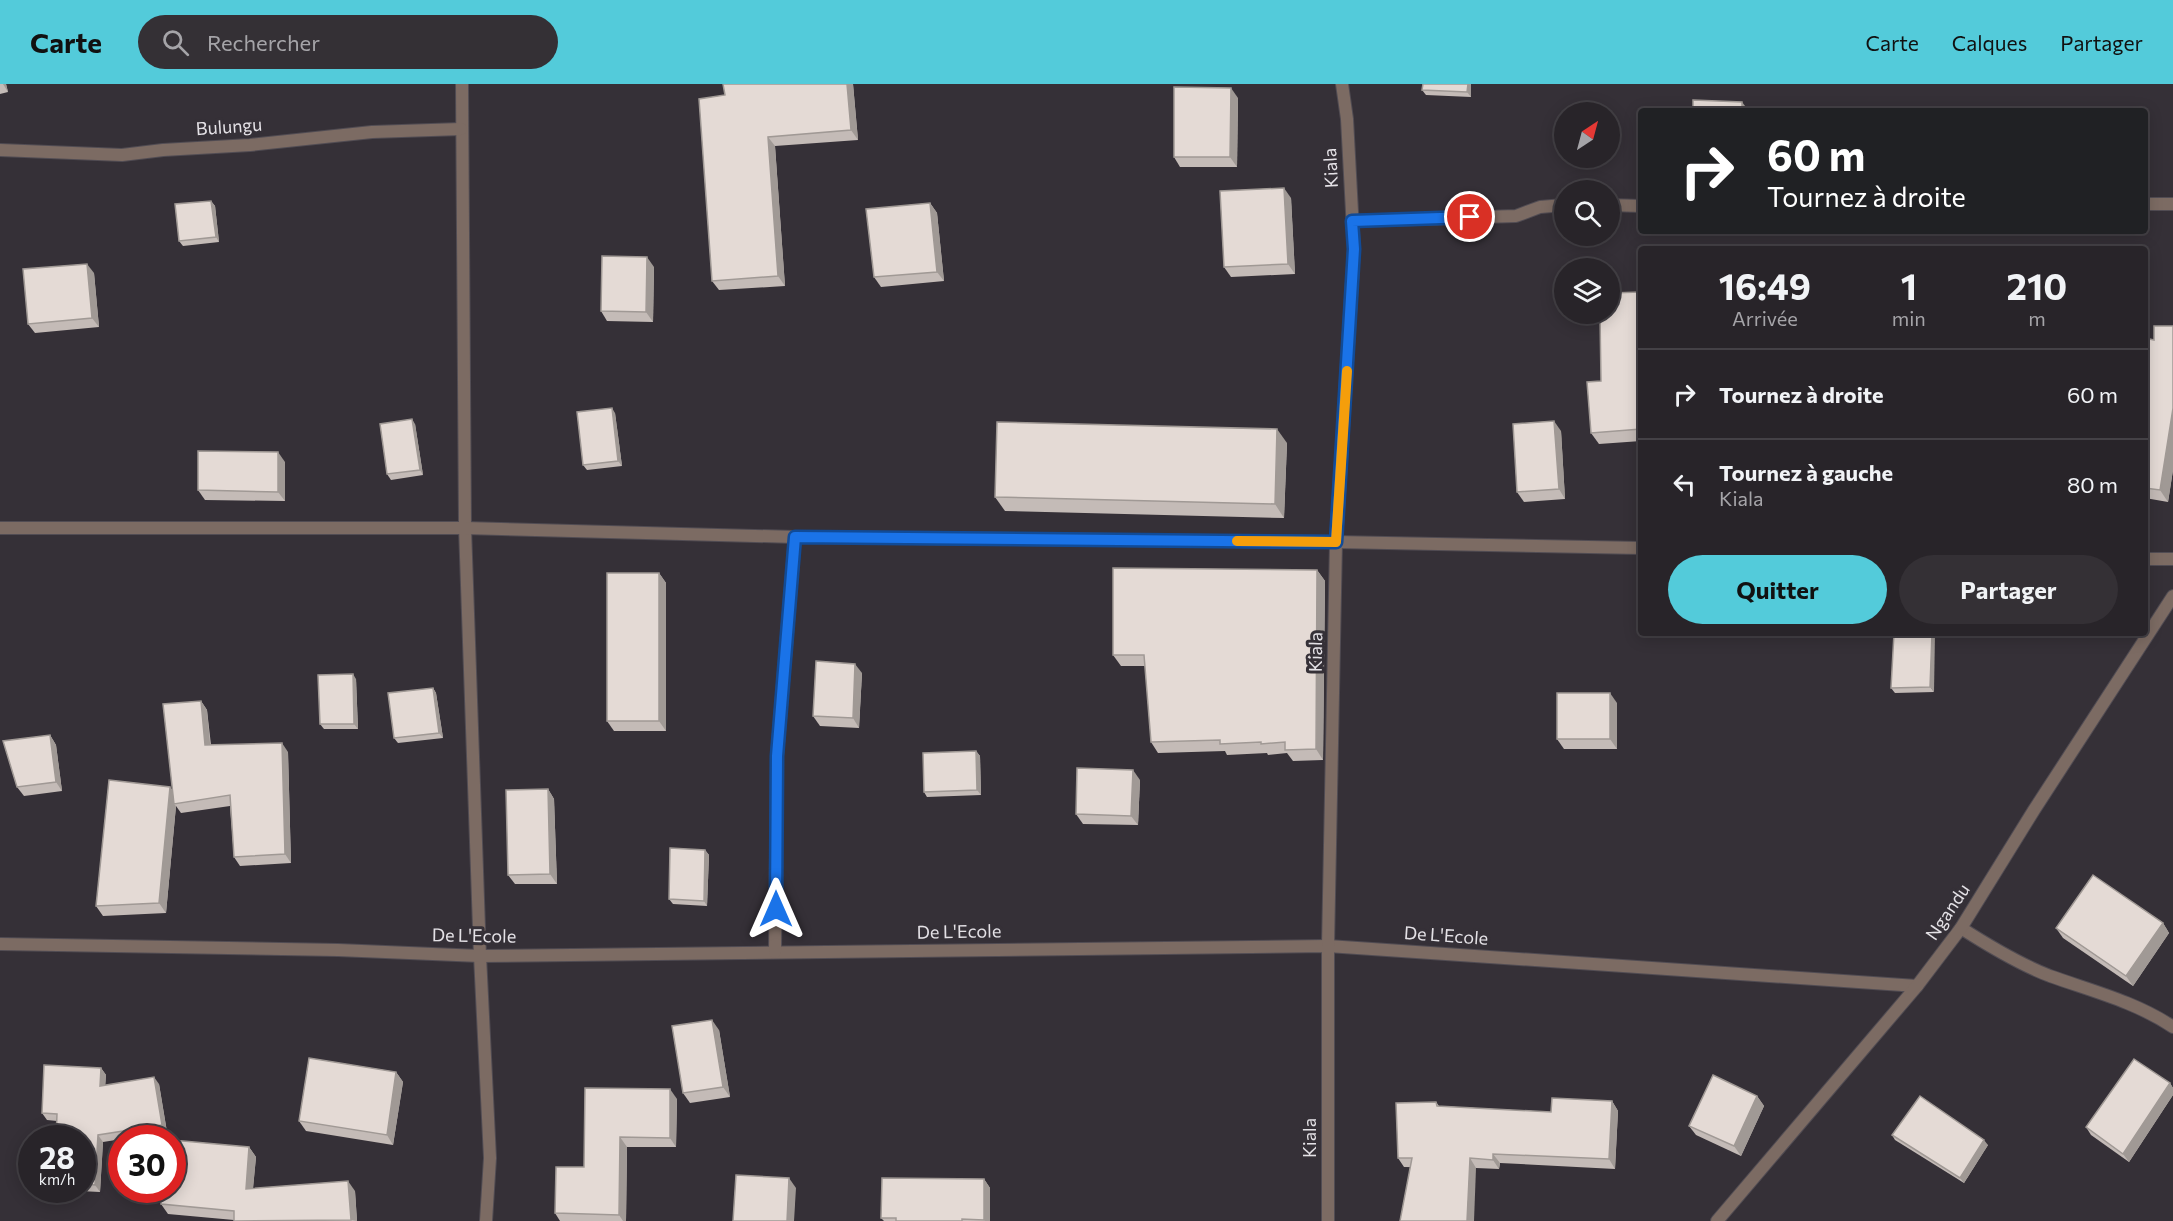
<!DOCTYPE html>
<html lang="fr">
<head>
<meta charset="utf-8">
<style>
	:root { --surface:#282429; --page:#343035; --text:#f1f3f6; --muted:#a5a4a8; --line:#444146; --accent:#53cbda }
	body { margin:0; font-family:Commissioner,sans-serif; background:var(--page); color:var(--text); height:100vh; display:flex; flex-direction:column; font-size:22px; white-space:nowrap }
	* { box-sizing:border-box; margin:0 }
	p { font-size:20px; color:var(--muted) }
	.icon { flex:none; width:33px; height:33px; fill:none; stroke:currentColor; stroke-width:2; stroke-linecap:round; stroke-linejoin:round }
	.map { position:relative; flex:1; overflow:hidden }
	.sheet { position:absolute; left:1638px; top:162px; width:510px; height:390px; display:flex; flex-direction:column; background:var(--surface); border-radius:6px; box-shadow:0 3px 15px #0003,0 0 0 2px var(--line) }
	.sheet>* { flex:none }
	.top-card { position:absolute; left:1638px; top:24px; width:510px; height:126px; border-radius:6px; box-shadow:0 3px 15px #0003,0 0 0 2px var(--line); background:#202124; color:#fff; overflow:hidden }
	.needle { width:39px; rotate:36deg }
	.fabs { position:absolute; left:1554px; top:18px; display:grid; gap:12px }
	.fabs a { display:grid; place-items:center; width:66px; height:66px; border-radius:50%; background:var(--surface); box-shadow:0 3px 15px #0003,0 0 0 2px var(--line); font-size:30px }
	.speed { position:absolute; left:18px; top:1041px; display:flex; gap:12px; font-size:30px; font-weight:700; text-align:center }
	.speed>* { display:grid; place-content:center; width:78px; height:78px; border-radius:50%; background:var(--surface); box-shadow:0 3px 15px #0003,0 0 0 2px var(--line); line-height:1 }
	.speed small { font-size:15px; font-weight:400 }
	.speed .limit { border:9px solid #d22; background:#fff; color:#111 }
	.pin { position:absolute; display:grid; place-items:center; width:51px; height:51px; color:#fff; margin:-26px; border:3px solid #fff; border-radius:50%; box-shadow:0 2px 6px #0007 }
	.me { position:absolute; width:66px; margin:-33px; rotate:0deg; stroke-linejoin:round; filter:drop-shadow(0 0 4px #0008) }
	.turn { display:flex; align-items:center; gap:21px; height:126px; padding:0 30px; font-size:27px }
	.turn .icon { width:78px; height:78px; stroke-width:2.5 }
	.turn b { display:block; font-size:42px; line-height:51px }
	.eta { display:flex; justify-content:space-evenly; align-items:center; height:102px; text-align:center }
	.eta b { font-size:36px; font-weight:700; line-height:42px }
	.action { display:flex; gap:12px; margin-top:auto; padding:12px 30px }
	.action a { flex:1; height:69px; border-radius:36px; background:var(--accent); color:#111; font-size:24px; font-weight:700; line-height:69px; text-align:center }
	.action a+a { background:var(--page); color:var(--text) }
	ul { padding:0; list-style:none }
	li { display:flex; align-items:center; gap:18px; height:90px; padding:0 30px; border-top:2px solid var(--line) }
	li div { flex:1 }
	li b { display:block; font-size:22px }
	li em { font-style:normal }
	header { display:flex; align-items:center; gap:36px; box-sizing:border-box; height:84px; padding:0 30px; background:var(--accent); color:#111 }
	header strong { font-size:28px }
	nav { display:flex; gap:33px; margin-inline-start:auto; font-size:21px }
	.search { width:420px; height:54px; background:var(--page); display:flex; align-items:center; gap:15px; box-sizing:border-box; padding:0 21px; border-radius:33px; color:var(--muted); font-size:22px }
	.map>svg:first-child { display:block }
</style>
</head>
<body>
<header>
<strong>Carte</strong>
<div class="search"><svg class="icon" aria-label="search" viewBox="0 0 24 24"><circle cx="10" cy="10" r="6"/><path d="M15 15l6 6"/></svg>Rechercher</div>
<nav><a>Carte</a><a>Calques</a><a>Partager</a></nav>
</header>
<div class="map">
<svg width="2173" height="1137" viewBox="0 0 2173 1137">
	<rect width="100%" height="100%" fill="#353037"/>
	<g fill="none" stroke-linecap="round" stroke-linejoin="round">
		<defs>
			<g id="street">
				<path d="M462,0L465,444L480,872L490,1074L486,1137"/>
				<path d="M0,66L122,71L163,66L250,61L372,48L461,45"/>
				<path d="M2145,120H2173"/>
				<path d="M1610,121L1641,122"/>
				<path d="M1352,137L1516,132L1540,123L1564,121"/>
				<path d="M0,444H465L795,453L1336,458L1641,464"/>
				<path d="M2145,475H2173"/>
				<path d="M1961,844C1989,862 2019,880 2050,892C2092,907 2136,918 2173,943"/>
				<path d="M0,860L338,866L480,872L1328,862L1917,902"/>
				<path d="M775,868L777,672L795,453"/>
				<path d="M1328,1137V862L1336,458L1354,165L1347,35L1342,0"/>
				<path d="M1717,1137L1917,902L1961,844L2034,726L2173,512"/>
			</g>
		</defs>
		<use href="#street" stroke="#514c53" stroke-width="14"/>
		<use href="#street" stroke="#7c6b63" stroke-width="12"/>
	</g>
	<g fill="#c4bbb7">
		<path d="M0,0H6L8,8L0,10Z"/>
		<path d="M723,0H853L858,56L775,62L785,202L719,206L712,197L725,11Z"/>
		<path d="M1471,0V13L1426,11L1422,6Z"/>
		<path d="M1238,14L1237,83H1180L1174,73Z"/>
		<path d="M1291,114L1295,190L1231,193L1224,183Z"/>
		<path d="M211,117L215,122L219,158L183,162L179,157Z"/>
		<path d="M930,119L937,129L944,197L881,203L874,193Z"/>
		<path d="M654,183L653,238L607,237L601,227Z"/>
		<path d="M94,189L99,243L35,249L28,240Z"/>
		<path d="M1641,208V357L1599,360L1591,349L1601,297Z"/>
		<path d="M2173,242V386L2168,418L2145,414V254L2154,256Z"/>
		<path d="M615,329L622,382L587,386L583,381Z"/>
		<path d="M415,340L423,391L391,396L387,390Z"/>
		<path d="M1561,347L1565,415L1524,418L1517,408Z"/>
		<path d="M1287,359L1284,434L1005,427L995,413Z"/>
		<path d="M285,378V417L205,416L198,406Z"/>
		<path d="M1317,486L1325,497L1323,676L1293,677L1287,669L1268,671L1267,669L1227,671L1225,667L1158,669L1151,658L1145,582H1121L1113,571Z"/>
		<path d="M659,489L666,499V647H614L607,637Z"/>
		<path d="M1894,549L1934,608L1895,609L1891,604Z"/>
		<path d="M862,589L859,644L820,642L813,632Z"/>
		<path d="M356,595L358,645H324L320,640Z"/>
		<path d="M433,604L436,609L443,654L398,659L394,654Z"/>
		<path d="M201,617L207,626L211,661L288,668L291,779L240,782L234,773L230,722L181,729L176,722L166,829L103,832L96,822L170,703L173,707Z"/>
		<path d="M1617,619V665H1564L1557,655Z"/>
		<path d="M50,651L56,661L62,707L24,712L17,703Z"/>
		<path d="M976,667L980,672L981,711L927,713L924,708Z"/>
		<path d="M1140,696L1138,741L1083,740L1076,730Z"/>
		<path d="M548,705L554,715L557,800H515L508,791Z"/>
		<path d="M705,766L709,771L707,822L673,820L669,815Z"/>
		<path d="M2163,839L2169,849L2133,902L2063,854L2056,844Z"/>
		<path d="M719,946L730,1013L690,1019L683,1009Z"/>
		<path d="M101,984L106,991L105,1001L159,1000L167,1048L127,1054H122V1055L103,1058L100,1108L59,1106H82V1054L57,1037L47,1036L42,1029Z"/>
		<path d="M396,988L403,998L393,1061L306,1047L299,1037Z"/>
		<path d="M2170,999L2173,1004V1011L2129,1078L2091,1051L2086,1043Z"/>
		<path d="M585,1004L677,1015L676,1063H627L626,1137H560L555,1129L584,1083Z"/>
		<path d="M1757,1012L1764,1022L1741,1072L1696,1051L1689,1042Z"/>
		<path d="M1612,1017L1618,1027L1615,1085L1500,1079L1499,1085L1476,1084L1404,1083L1398,1074L1436,1018L1439,1022L1551,1028Z"/>
		<path d="M1892,1051L1988,1061L1964,1099L1895,1056Z"/>
		<path d="M249,1063L256,1073L253,1104L355,1107L357,1137H234V1136L168,1130L161,1120Z"/>
		<path d="M984,1095L990,1104V1137H884L881,1134Z"/>
	</g>
	<g fill="#a09995">
		<path d="M3,0H6L8,8Z"/>
		<path d="M847,0H853L858,56L851,46Z"/>
		<path d="M1468,0H1471V13L1467,8Z"/>
		<path d="M1231,4L1238,14L1237,83L1230,73Z"/>
		<path d="M1742,18L1749,27H1742Z"/>
		<path d="M768,53L775,62L785,202L778,192Z"/>
		<path d="M1284,104L1291,114L1295,190L1288,180Z"/>
		<path d="M211,117L215,122L219,158L216,153Z"/>
		<path d="M930,119L937,129L944,197L937,188Z"/>
		<path d="M647,173L654,183L653,238L646,228Z"/>
		<path d="M87,180L94,189L99,243L92,234Z"/>
		<path d="M612,324L615,329L622,382L618,377Z"/>
		<path d="M2173,324V386L2168,418L2160,406Z"/>
		<path d="M412,335L415,340L423,391L420,386Z"/>
		<path d="M1554,337L1561,347L1565,415L1559,405Z"/>
		<path d="M1277,345L1287,359L1284,434L1275,420Z"/>
		<path d="M278,368L285,378V417L278,408Z"/>
		<path d="M1317,486L1325,497L1323,676L1316,665Z"/>
		<path d="M659,489L666,499V647L659,637Z"/>
		<path d="M1932,549H1935L1934,608L1930,603Z"/>
		<path d="M855,580L862,589L859,644L853,634Z"/>
		<path d="M353,590L356,595L358,645L354,640Z"/>
		<path d="M433,604L436,609L443,654L439,649Z"/>
		<path d="M1610,609L1617,619V665L1610,655Z"/>
		<path d="M201,617L207,626L211,670L205,661Z"/>
		<path d="M50,651L56,661L62,707L56,698Z"/>
		<path d="M282,659L288,668L291,779L285,770Z"/>
		<path d="M976,667L980,672L981,711L977,706Z"/>
		<path d="M1133,686L1140,696L1138,741L1131,732Z"/>
		<path d="M170,703L177,713L174,720L176,722L166,829L159,819Z"/>
		<path d="M548,705L554,715L557,800L550,790Z"/>
		<path d="M705,766L709,771L707,822L704,817Z"/>
		<path d="M2163,839L2169,849L2133,902L2126,892Z"/>
		<path d="M712,936L719,946L730,1013L723,1003Z"/>
		<path d="M101,984L106,991L105,1009L100,1002Z"/>
		<path d="M396,988L403,998L393,1061L387,1051Z"/>
		<path d="M154,993L159,1000L167,1048L162,1041Z"/>
		<path d="M2170,999L2173,1004V1011L2129,1078L2123,1070Z"/>
		<path d="M670,1005L677,1015L676,1063L670,1054Z"/>
		<path d="M1757,1012L1764,1022L1741,1072L1734,1062Z"/>
		<path d="M1612,1017L1618,1027L1615,1085L1609,1075Z"/>
		<path d="M98,1051L103,1058L100,1108L95,1101Z"/>
		<path d="M620,1053L627,1063L626,1137H623L619,1131Z"/>
		<path d="M1984,1056L1988,1061L1964,1099L1960,1094Z"/>
		<path d="M249,1063L256,1073L252,1115L246,1105Z"/>
		<path d="M1493,1070L1500,1079L1499,1085L1493,1076Z"/>
		<path d="M1470,1074L1476,1084L1474,1137H1467Z"/>
		<path d="M789,1094L796,1104L794,1137H787Z"/>
		<path d="M984,1095L990,1104V1137H985L984,1136Z"/>
		<path d="M348,1097L355,1107L357,1137L351,1136Z"/>
	</g>
	<g fill="#e4dad5" stroke="#a09995" stroke-width="1.5">
		<path d="M723,0H847L851,46L768,53L778,192L712,197L699,15L725,11Z"/>
		<path d="M1423,0H1468L1467,8L1422,6Z"/>
		<path d="M1174,3L1231,4L1230,73H1174Z"/>
		<path d="M1693,16L1742,18V27H1693Z"/>
		<path d="M1284,104L1288,180L1224,183L1220,107Z"/>
		<path d="M211,117L216,153L179,157L175,120Z"/>
		<path d="M930,119L937,188L874,193L866,125Z"/>
		<path d="M602,172L647,173L646,228L601,227Z"/>
		<path d="M87,180L92,234L28,240L23,185Z"/>
		<path d="M1641,208V345L1591,349L1587,298L1601,297L1600,230H1610V209Z"/>
		<path d="M2154,242H2173V324L2160,406L2145,404V254L2154,256Z"/>
		<path d="M612,324L618,377L583,381L577,328Z"/>
		<path d="M412,335L420,386L387,390L380,340Z"/>
		<path d="M1554,337L1559,405L1517,408L1513,340Z"/>
		<path d="M997,338L1277,345L1275,420L995,413Z"/>
		<path d="M198,367L278,368V408L198,406Z"/>
		<path d="M1113,484L1317,486L1316,665L1285,666V658L1261,660V658L1220,660V656L1151,658L1144,571H1113Z"/>
		<rect x="607" y="489" width="52" height="148"/>
		<path d="M1894,549H1932L1930,603L1891,604Z"/>
		<path d="M816,577L855,580L853,634L813,632Z"/>
		<path d="M353,590L354,640H320L318,591Z"/>
		<path d="M433,604L439,649L394,654L388,609Z"/>
		<rect x="1557" y="609" width="53" height="46"/>
		<path d="M201,617L205,661L282,659L285,770L234,773L230,711L174,720L163,620Z"/>
		<path d="M50,651L56,698L17,703L3,657Z"/>
		<path d="M976,667L977,706L924,708L923,669Z"/>
		<path d="M1077,684L1133,686L1131,732L1076,730Z"/>
		<path d="M109,696L170,703L159,819L96,822Z"/>
		<path d="M548,705L550,790L508,791L506,706Z"/>
		<path d="M670,764L705,766L704,817L669,815Z"/>
		<path d="M2093,791L2163,839L2126,892L2056,844Z"/>
		<path d="M712,936L723,1003L683,1009L672,942Z"/>
		<path d="M309,974L396,988L387,1051L299,1037Z"/>
		<path d="M2134,975L2170,999L2123,1070L2086,1043Z"/>
		<path d="M44,981L101,984L100,1002L154,993L162,1041L98,1051L95,1101L82,1100V1054H56L57,1030L42,1029Z"/>
		<path d="M1713,991L1757,1012L1734,1062L1689,1042Z"/>
		<path d="M585,1004L670,1005V1054L620,1053L619,1131L555,1129L556,1083H584Z"/>
		<path d="M1920,1012L1984,1056L1960,1094L1892,1051Z"/>
		<path d="M1552,1014L1612,1017L1609,1075L1493,1070V1076L1470,1074L1467,1137H1400L1412,1074H1398L1396,1019L1436,1018L1437,1022L1551,1028Z"/>
		<path d="M172,1056L249,1063L246,1105L348,1097L351,1136L234,1137V1127L161,1120L162,1106H172Z"/>
		<path d="M736,1091L789,1094L787,1137H733Z"/>
		<path d="M882,1094L984,1095V1136L962,1135V1137H896V1134H881Z"/>
	</g>
	<g fill="none" stroke-linecap="round" stroke-linejoin="round">
		<defs>
			<path id="route" d="M776,825L777,672L795,453L1336,458L1354,165L1352,137L1470,133"/>
		</defs>
		<use href="#route" stroke="#114b97" stroke-width="15"/>
		<use href="#route" stroke="#1a73e8" stroke-width="10"/>
		<path stroke="#f59e0b" stroke-width="10" d="M1237,457L1336,458L1347,287"/>
	</g>
	<g text-anchor="middle" stroke-width="6" stroke-linejoin="round" paint-order="stroke">
		<g font-size="18" fill="#e4e1e6" stroke="#353037">
			<text transform="translate(229 43) rotate(-4)" y="6">Bulungu</text>
			<text transform="translate(1331 84) rotate(-93)" y="6">Kiala</text>
			<text transform="translate(1316 568) rotate(-89)" y="6">Kiala</text>
			<text transform="translate(1948 828) rotate(-56)" y="6">Ngandu</text>
			<text transform="translate(959 848) rotate(-1)" y="6">De L'Ecole</text>
			<text transform="translate(474 852) rotate(1)" y="6">De L'Ecole</text>
			<text transform="translate(1446 852) rotate(4)" y="6">De L'Ecole</text>
			<text transform="translate(1310 1054) rotate(-90)" y="6">Kiala</text>
		</g>
	</g>
</svg>
<div class="fabs">
<a><svg class="needle" viewBox="-14 -14 28 28"><path d="M0-13l5 13h-10z" fill="#e53935"/><path d="M0 13l5-13h-10z" fill="#a5a4a8"/></svg></a>
<a><svg class="icon" aria-label="search" viewBox="0 0 24 24"><circle cx="10" cy="10" r="6"/><path d="M15 15l6 6"/></svg></a>
<a><svg class="icon" aria-label="layers" viewBox="0 0 24 24"><path d="M12 4l9 5-9 5-9-5zM3 14l9 5 9-5"/></svg></a>
</div>
<div class="speed"><div>28<small>km/h</small></div><div class="limit">30</div></div>
<div class="pin" style="left:1470px;top:133px;background:#d93025"><svg class="icon" aria-label="arrive" viewBox="0 0 24 24"><path d="M6 21V4h12l-3 4 3 4H6"/></svg></div>
<svg class="me" style="left:776px;top:825px" viewBox="-20 -20 40 40"><path d="M0-17L14 15 0 8-14 15z" fill="#1a73e8" stroke="#fff" stroke-width="4"/></svg>
<div class="top-card">
<div class="turn"><svg class="icon" aria-label="right" viewBox="0 0 24 24"><path d="M7 20v-9h11M14 6l5 5-5 5"/></svg><div><b>60 m</b>Tournez à droite</div></div>
</div>
<section class="sheet">
<div class="eta">
<div><b>16:49</b><p>Arrivée</p></div>
<div><b>1</b><p>min</p></div>
<div><b>210</b><p>m</p></div>
</div>
<ul>
<li><svg class="icon" aria-label="right" viewBox="0 0 24 24"><path d="M7 20v-9h11M14 6l5 5-5 5"/></svg><div><b>Tournez à droite</b></div><em>60 m</em></li>
<li><svg class="icon" aria-label="left" viewBox="0 0 24 24"><path d="M17 20v-9H6M10 6l-5 5 5 5"/></svg><div><b>Tournez à gauche</b><p>Kiala</p></div><em>80 m</em></li>
</ul>
<div class="action"><a>Quitter</a><a>Partager</a></div>
</section>
</div>
</body>
</html>
